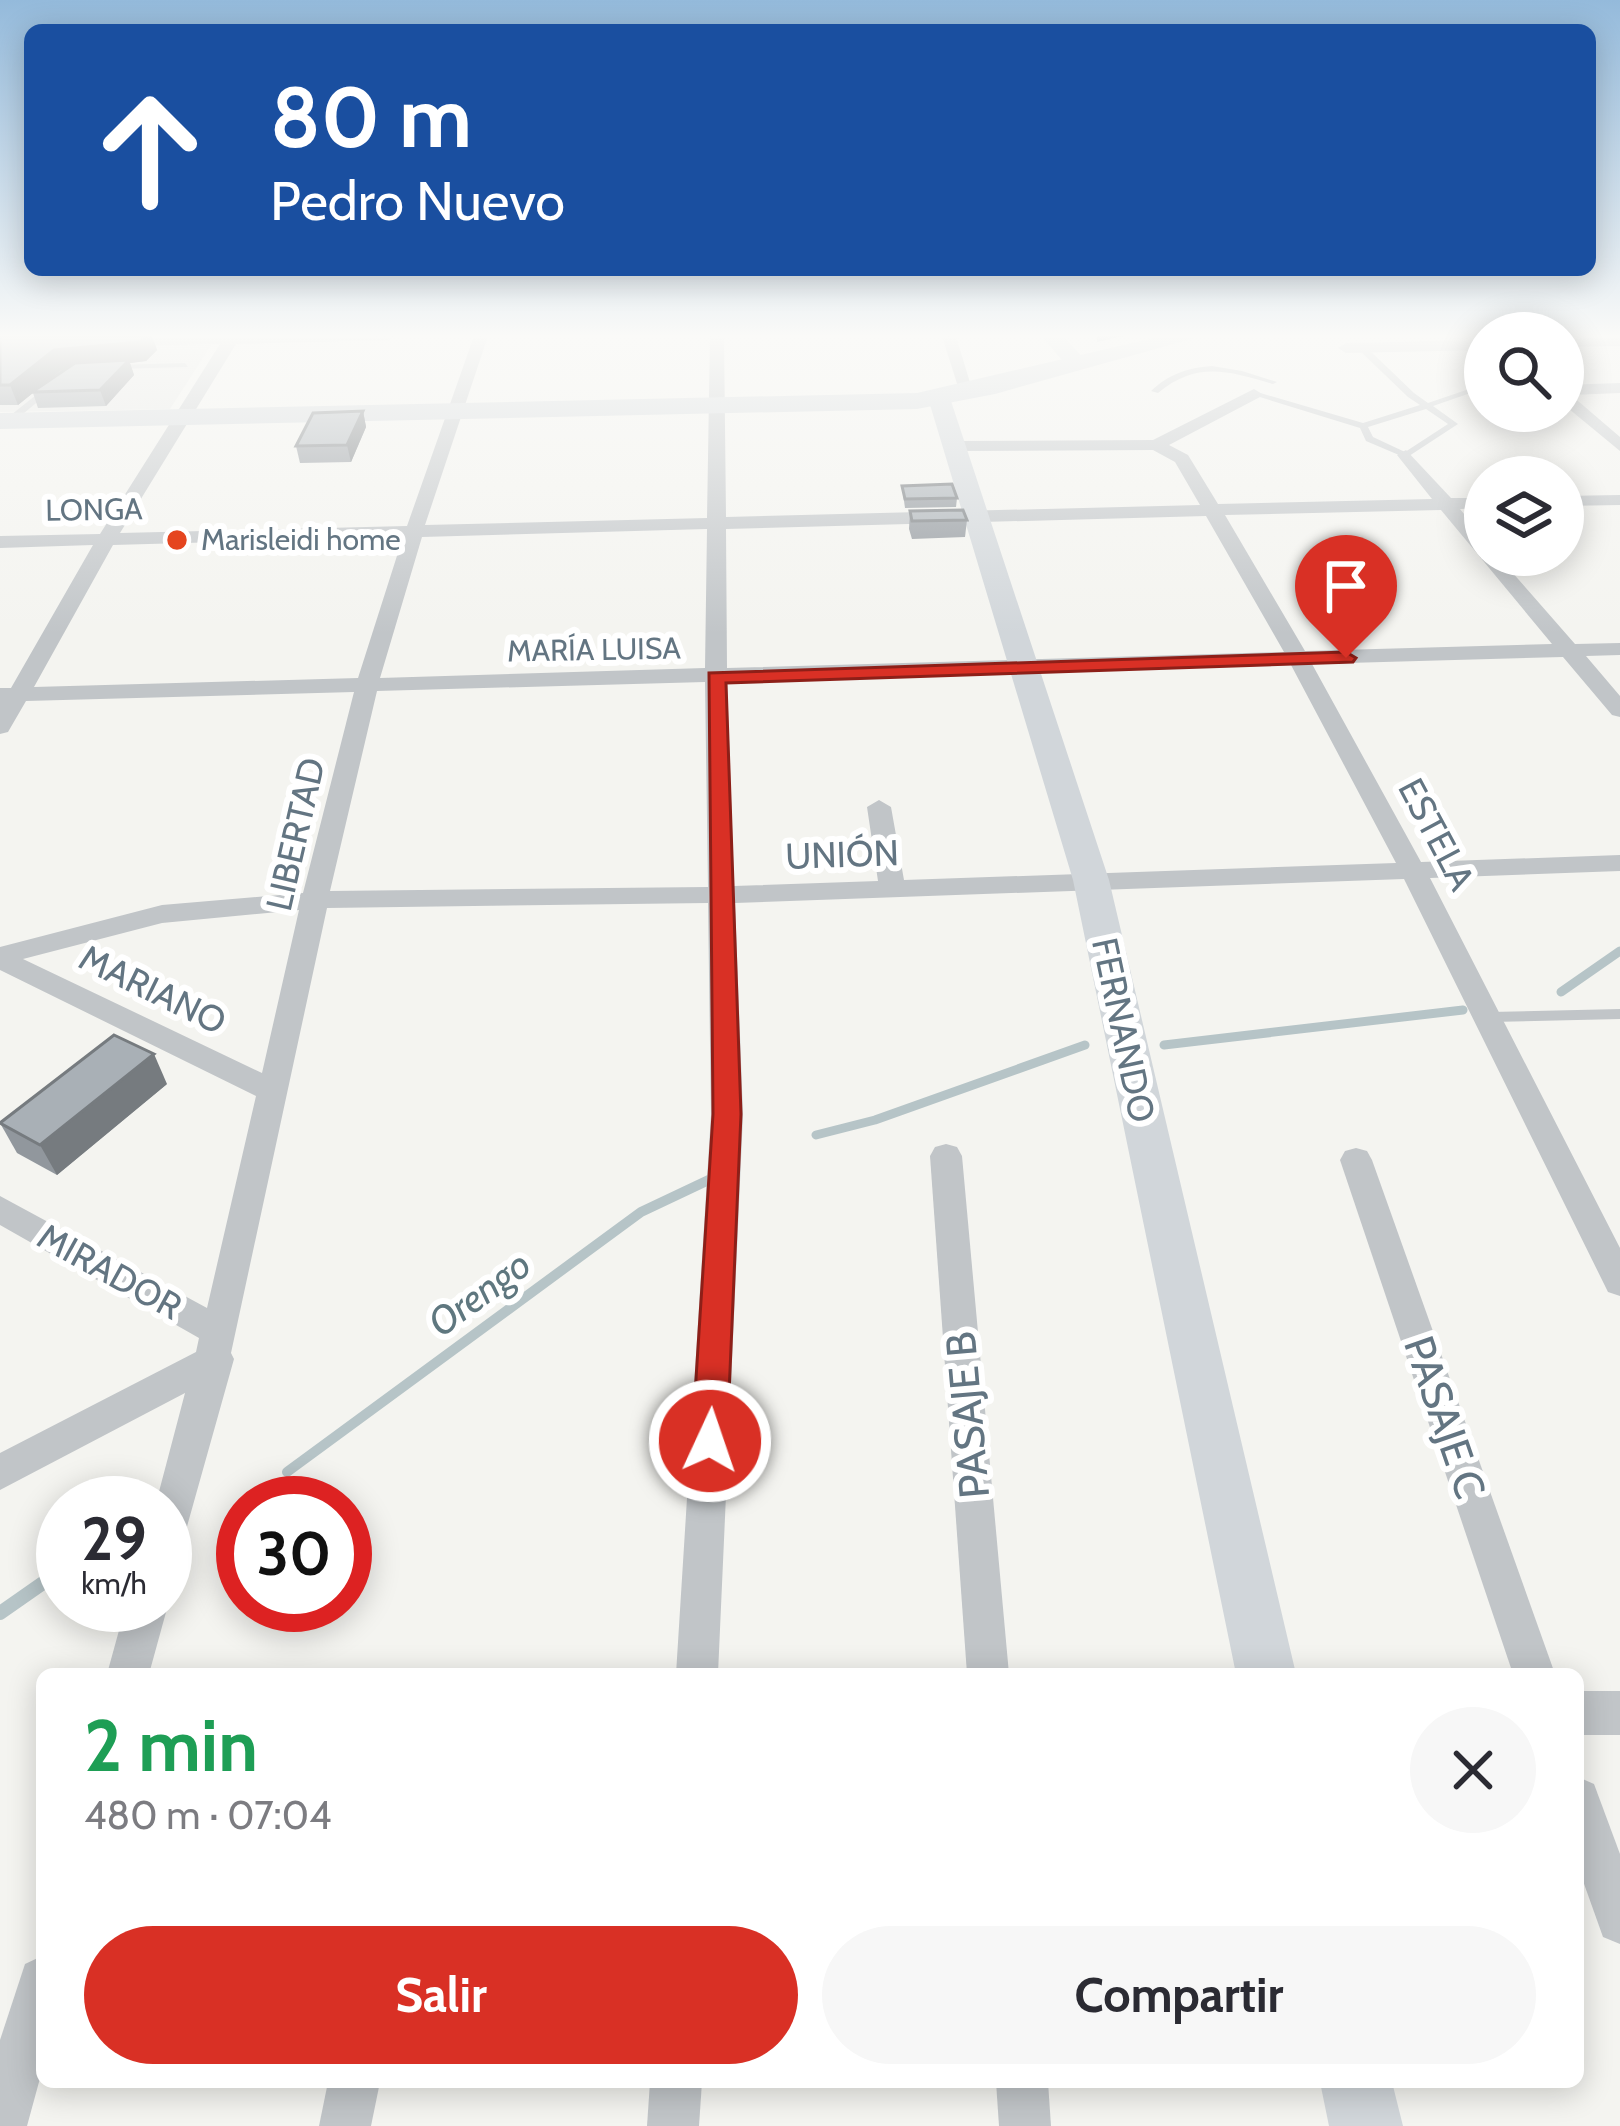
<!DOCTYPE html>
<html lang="es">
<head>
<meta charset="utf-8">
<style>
	:root { --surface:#fff; --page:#f7f7f7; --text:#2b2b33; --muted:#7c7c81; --accent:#d93025 }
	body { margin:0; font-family:Cabin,sans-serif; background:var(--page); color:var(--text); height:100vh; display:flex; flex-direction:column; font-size:45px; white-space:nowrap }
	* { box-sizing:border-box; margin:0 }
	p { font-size:39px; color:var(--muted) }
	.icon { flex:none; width:66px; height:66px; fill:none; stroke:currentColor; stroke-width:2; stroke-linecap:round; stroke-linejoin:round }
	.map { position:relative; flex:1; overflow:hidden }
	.side { position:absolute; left:36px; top:1668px; width:1548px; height:420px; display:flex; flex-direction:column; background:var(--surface); border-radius:18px; box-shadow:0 6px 30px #0003 }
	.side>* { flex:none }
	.top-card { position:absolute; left:24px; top:24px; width:1572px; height:252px; border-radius:18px; box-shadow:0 6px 30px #0003; background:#1a4fa0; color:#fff; overflow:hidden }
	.buttons { position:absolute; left:1464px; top:312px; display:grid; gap:24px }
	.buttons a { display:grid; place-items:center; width:120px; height:120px; border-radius:50%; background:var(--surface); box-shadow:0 6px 30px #0003; font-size:60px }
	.speed { position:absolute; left:36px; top:1476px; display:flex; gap:24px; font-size:60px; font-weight:700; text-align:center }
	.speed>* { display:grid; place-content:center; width:156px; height:156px; border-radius:50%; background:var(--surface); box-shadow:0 6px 30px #0003; line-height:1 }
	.speed small { font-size:30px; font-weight:400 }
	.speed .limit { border:18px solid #d22; background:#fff; color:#111 }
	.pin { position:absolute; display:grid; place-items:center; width:102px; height:102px; color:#fff; margin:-123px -51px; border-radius:50% 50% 50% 0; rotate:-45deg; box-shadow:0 0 12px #0007 }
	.pin .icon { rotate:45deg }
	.me { position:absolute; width:132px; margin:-66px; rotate:3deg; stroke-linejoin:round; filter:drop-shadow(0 0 9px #0008) }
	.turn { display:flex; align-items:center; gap:42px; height:252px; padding:0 48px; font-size:54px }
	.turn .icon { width:156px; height:156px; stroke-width:2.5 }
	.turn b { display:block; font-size:84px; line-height:102px }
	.round { display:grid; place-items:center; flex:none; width:126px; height:126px; border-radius:63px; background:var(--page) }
	.head { display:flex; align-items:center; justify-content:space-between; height:204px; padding:0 48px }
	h1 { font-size:72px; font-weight:700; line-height:90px; color:#1e9e55 }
	.action { display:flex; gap:24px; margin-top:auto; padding:24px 48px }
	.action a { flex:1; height:138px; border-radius:72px; background:var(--accent); color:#fff; font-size:48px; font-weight:700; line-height:138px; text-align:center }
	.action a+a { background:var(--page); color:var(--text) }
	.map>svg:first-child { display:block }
</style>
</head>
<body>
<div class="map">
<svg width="1620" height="2126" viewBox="0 0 1620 2126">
	<rect width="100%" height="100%" fill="#f4f4f0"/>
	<path fill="#e5e6e4" d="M212,344L170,409L0,412V348Z"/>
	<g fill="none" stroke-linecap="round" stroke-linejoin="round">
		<g stroke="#b6c4c7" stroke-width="9">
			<path d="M1561,992L1620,951"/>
			<path d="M1164,1045L1463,1010"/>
			<path d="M816,1135L875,1120L1085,1045"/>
		</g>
		<path stroke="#b6c4c7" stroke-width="10" d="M287,1472L641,1212L715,1177"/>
		<path stroke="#b6c4c7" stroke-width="14" d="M0,1613L63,1569"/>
		<g fill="#c1c5c8" fill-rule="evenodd">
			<path d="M1359,346H1365L1414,393L1428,403L1475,387L1482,389L1433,406L1458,424L1406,458L1366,441L1360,428L1250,394L1257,392L1363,423L1420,405L1408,397L1359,350ZM1426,409L1448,424L1405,452L1373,437L1368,427Z"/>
			<path d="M185,363L188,367L115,369L111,367L115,365Z"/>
			<path d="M1212,366L1242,371L1277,382L1273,384C1228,371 1197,361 1158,393L1151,391C1169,374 1187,368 1212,366Z"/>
			<path d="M46,387L53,389L12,423H6V419Z"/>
			<path d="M1620,1009V1019L1490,1022L1483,1017L1490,1012Z"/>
		</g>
		<g fill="#c1c5c8" fill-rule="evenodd">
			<path d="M396,336L389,340L236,344L120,533L407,526L474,336H488L425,525L707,518L710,336H724L726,517L1200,505L1175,462L1153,450L956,451L947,446L956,441L1153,440L1254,389L1262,394L1260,397L1169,445L1188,455L1218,504L1432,499L1397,455L1406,450L1451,498H1485V508L1460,509L1485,540V555H1497L1575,644L1620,643V655L1586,656L1620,696V717L1612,715L1563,657L1312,664L1421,862L1620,855V871L1430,878L1620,1248V1296L1608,1292L1404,879L735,903L743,1115L718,1674H676L711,1115L708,903L327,908L231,1353L234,1359L179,1555L165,1561V1503H156L185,1393L0,1490V1453L196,1352L199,1338L0,1225V1196L207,1308L256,1096L0,970V947L162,905L303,893L354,692L26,701L8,732L0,734V688H11L93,545L0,548V536L100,534L220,344L114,346L109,339ZM1441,510L1552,644L1305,651L1225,515ZM1206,516L1284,652L727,668L726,529ZM707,529L705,668L380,678L422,537ZM403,537L358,678L34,687L113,545ZM1291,665L1396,863L904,880L891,807L879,800L867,807L878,881L734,886L727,681ZM705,682L708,887L330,891L377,691ZM299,910L262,1073L23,959L162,923Z"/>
			<path d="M942,336H956L974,396L960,393Z"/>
			<path d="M1620,338V346L1563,347V339Z"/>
			<path d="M1485,340V350L1346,353L1338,348L1346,343Z"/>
			<path d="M1620,383V393L1571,395L1620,437V451L1563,404V385Z"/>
			<path d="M1620,495V505L1563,506V496Z"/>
			<path d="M946,1144L957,1147L962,1156L1009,1674H967L930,1156L935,1147Z"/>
			<path d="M1356,1148L1367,1151L1372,1160L1555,1674H1513L1340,1160L1345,1151Z"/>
			<path d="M165,1599L168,1605L149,1674H107L126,1605H165Z"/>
			<rect x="1578" y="1691" width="42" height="44"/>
			<path d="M1578,1777L1594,1784L1620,1854V1944L1603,1937L1578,1867Z"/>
			<path d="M42,1956V2071L27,2126H0V2040L25,1964Z"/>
			<path d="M328,2082H380L371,2126H319Z"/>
			<path d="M650,2082H702L699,2126H647Z"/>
			<path d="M996,2082H1048L1051,2126H999Z"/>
		</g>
		<g fill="#d1d6da" fill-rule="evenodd">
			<path d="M1041,336H1063L1089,364L1070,369Z"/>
			<path d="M939,391L950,398L1109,880L1296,1674H1236L1073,880L928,398Z"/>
			<path d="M1320,2082H1392L1403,2126H1329Z"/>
		</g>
		<path fill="#d1d6da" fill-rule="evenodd" d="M1162,336H1202L995,394L917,409L0,429V413L917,393Z"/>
	</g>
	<g fill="#91979d">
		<path d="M0,336H152L157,350L146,361L130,363L134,375L106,406L38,408L33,393L18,405H0Z"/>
		<path d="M363,411L366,427L351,462L300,463L296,446Z"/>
		<path d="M902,486L957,498L956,507L905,508Z"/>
		<path d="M910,511L967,520L965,537L912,539L909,529Z"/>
		<path d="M167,1084L57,1175L17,1153L0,1123Z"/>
	</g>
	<g fill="#767b7f">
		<path d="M146,336H152L157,350L146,361L130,363L134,375L106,406L100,390L126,363L61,370L18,405L10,385L54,350Z"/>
		<path d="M1097,336H1124L1097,342Z"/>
		<path d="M363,411L366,427L351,462L347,445Z"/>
		<path d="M154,1054L167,1084L57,1175L40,1145Z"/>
	</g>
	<g fill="#a9b0b6" stroke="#767b7f" stroke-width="3">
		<path d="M0,336H146L140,342L54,350L10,385H0Z"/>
		<path d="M129,360L100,390L32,392L75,363Z"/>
		<path d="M363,411L347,445L296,446L313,413Z"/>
		<path d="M952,484L957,498L905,499L902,486Z"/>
		<path d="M963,510L967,520L912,521L910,511Z"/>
		<path d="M114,1035L154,1054L40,1145L0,1123Z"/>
	</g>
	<linearGradient id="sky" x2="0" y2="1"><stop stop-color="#94badb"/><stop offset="0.53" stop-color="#fafaf8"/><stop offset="1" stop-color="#fafaf8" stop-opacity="0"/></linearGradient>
	<rect width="1620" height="634" fill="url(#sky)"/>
	<path fill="#d93025" stroke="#8d1f18" stroke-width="3" d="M1346,652L1356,658L1353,662L726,683L741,1114L727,1441L722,1452L710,1456L697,1452L692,1441L713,1114L709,673Z"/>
	<circle fill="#e5451f" stroke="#fff" stroke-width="4.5" cx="177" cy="540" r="12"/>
	<g text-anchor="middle" stroke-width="12" stroke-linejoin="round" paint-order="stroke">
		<g font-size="30" fill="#637582" stroke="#fff">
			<text transform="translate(94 510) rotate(-1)" y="10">LONGA</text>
			<text transform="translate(594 650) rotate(-1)" y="10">MARÍA LUISA</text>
		</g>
		<g font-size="30" fill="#637582" stroke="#fff" text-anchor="start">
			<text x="201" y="550">Marisleidi home</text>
		</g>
		<g font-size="36" fill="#637582" stroke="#fff">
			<text transform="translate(295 834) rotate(-77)" y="13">LIBERTAD</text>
			<text transform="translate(1437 834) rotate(62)" y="13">ESTELA</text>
			<text transform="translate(842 854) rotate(-2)" y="13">UNIÓN</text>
			<text transform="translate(153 989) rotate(26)" y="13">MARIANO</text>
			<text transform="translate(1124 1030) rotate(78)" y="13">FERNANDO</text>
			<text transform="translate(110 1271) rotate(29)" y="13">MIRADOR</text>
		</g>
		<g font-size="39" font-style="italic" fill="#5f777f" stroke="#fff">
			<text transform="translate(479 1293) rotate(-36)" y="14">Orengo</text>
		</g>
		<g font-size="42" fill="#637582" stroke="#fff">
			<text transform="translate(967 1415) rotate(-95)" y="15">PASAJE B</text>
			<text transform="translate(1445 1417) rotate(71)" y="15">PASAJE C</text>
		</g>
	</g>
</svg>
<div class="buttons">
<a><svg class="icon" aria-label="search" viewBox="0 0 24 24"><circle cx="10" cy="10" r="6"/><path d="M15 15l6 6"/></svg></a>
<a><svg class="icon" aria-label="layers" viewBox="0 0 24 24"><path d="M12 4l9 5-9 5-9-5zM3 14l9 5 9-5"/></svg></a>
</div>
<div class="speed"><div>29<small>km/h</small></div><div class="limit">30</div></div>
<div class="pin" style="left:1346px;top:658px;background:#d93025"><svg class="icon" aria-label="arrive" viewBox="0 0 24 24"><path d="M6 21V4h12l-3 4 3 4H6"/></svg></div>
<svg class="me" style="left:710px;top:1441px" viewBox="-20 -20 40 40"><circle r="17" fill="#d93025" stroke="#fff" stroke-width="3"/><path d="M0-11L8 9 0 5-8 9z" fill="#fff"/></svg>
<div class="top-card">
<div class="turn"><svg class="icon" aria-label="ahead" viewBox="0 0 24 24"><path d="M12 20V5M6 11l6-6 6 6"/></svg><div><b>80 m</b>Pedro Nuevo</div></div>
</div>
<section class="side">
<div class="head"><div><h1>2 min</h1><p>480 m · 07:04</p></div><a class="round"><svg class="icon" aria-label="close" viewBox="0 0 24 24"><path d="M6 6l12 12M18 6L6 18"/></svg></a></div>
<div class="action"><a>Salir</a><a>Compartir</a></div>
</section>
</div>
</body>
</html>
